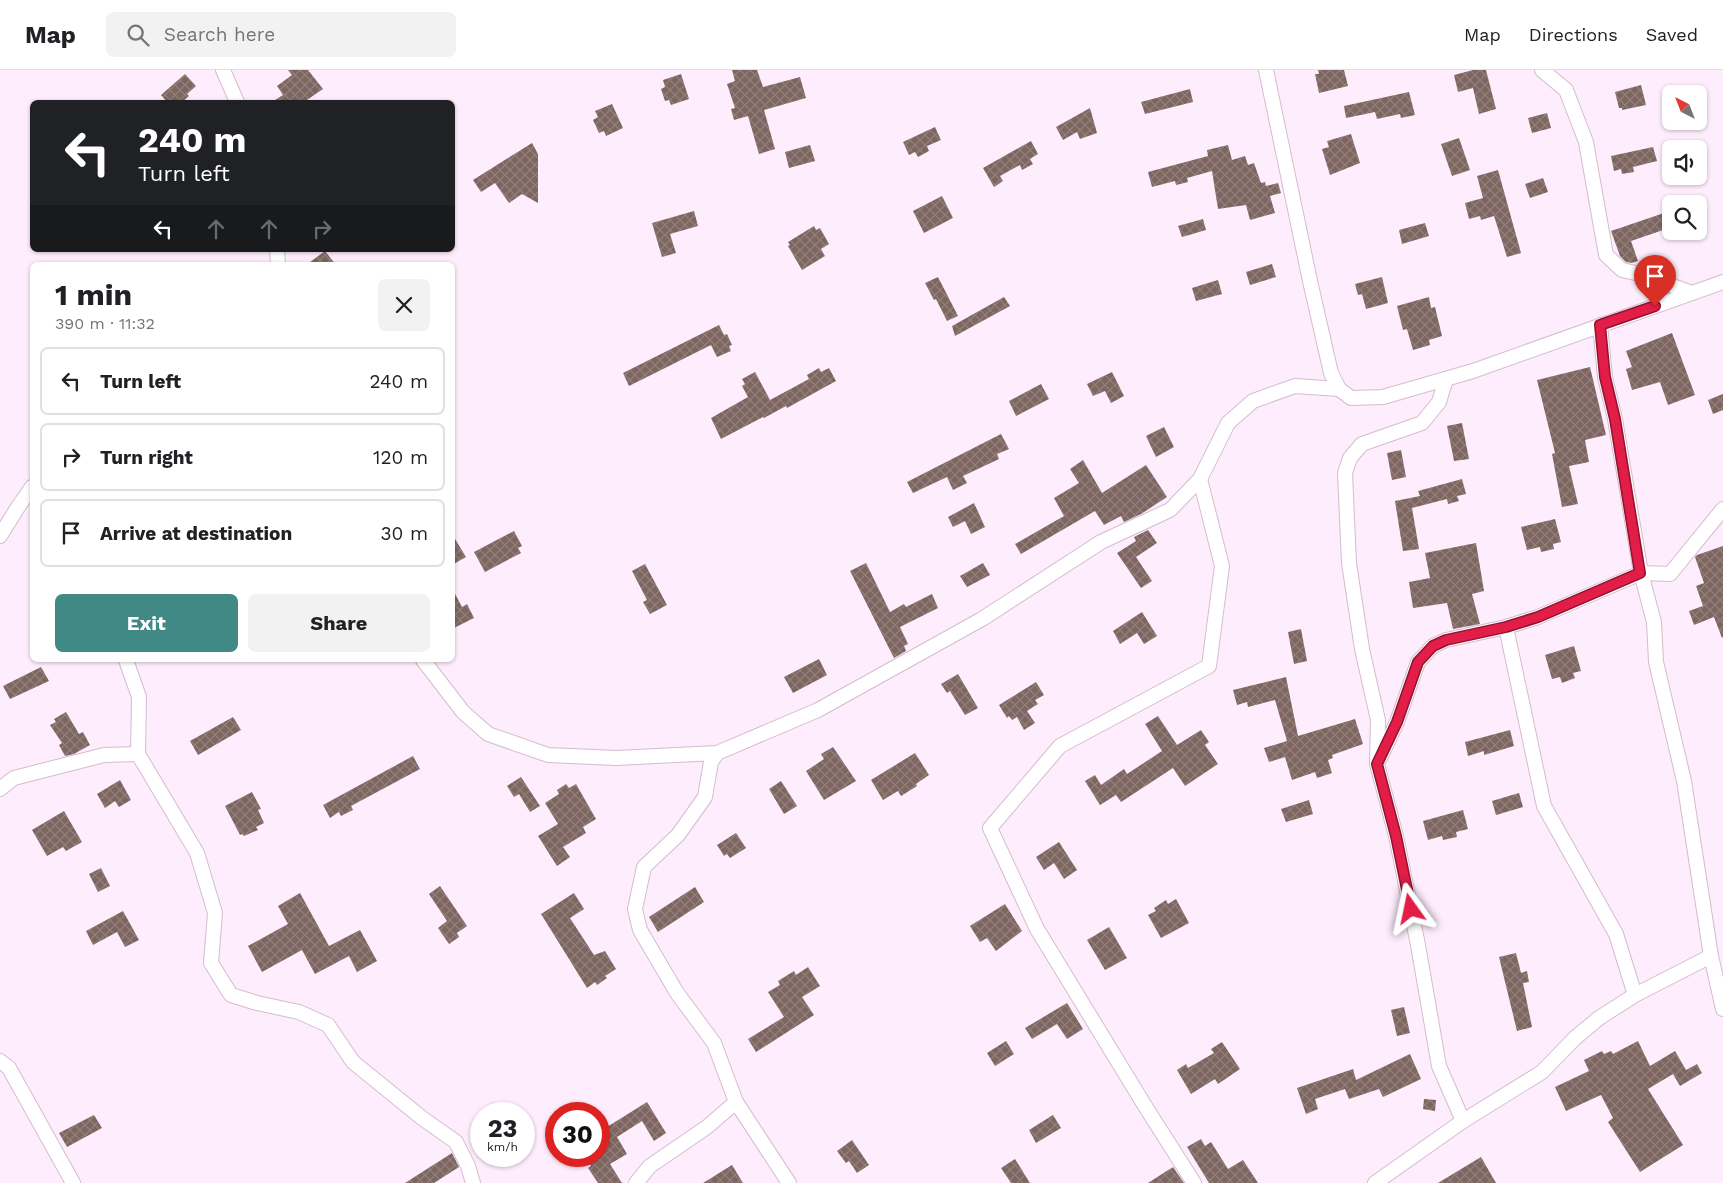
<!DOCTYPE html>
<html lang="en">
<head>
<meta charset="utf-8">
<style>
	:root { --surface:#fff; --page:#f2f2f2; --text:#202124; --muted:#757577; --line:#e0e0e0; --accent:#418985 }
	body { margin:0; font-family:"Work Sans",sans-serif; background:var(--page); color:var(--text); height:100vh; display:flex; flex-direction:column; font-size:19px; white-space:nowrap }
	* { box-sizing:border-box; margin:0 }
	p { font-size:16px; color:var(--muted) }
	.icon { flex:none; width:28px; height:28px; fill:none; stroke:currentColor; stroke-width:2; stroke-linecap:round; stroke-linejoin:round }
	.map { position:relative; flex:1; overflow:hidden }
	.panel { position:absolute; left:30px; top:192px; width:425px; height:400px; display:flex; flex-direction:column; background:var(--surface); border-radius:8px; box-shadow:0 1px 4px #0004 }
	.panel>* { flex:none }
	.top-card { position:absolute; left:30px; top:30px; width:425px; height:152px; border-radius:8px; box-shadow:0 1px 4px #0004; background:#202124; color:#fff; overflow:hidden }
	.needle { width:32px; rotate:318deg }
	.tools { position:absolute; left:1662px; top:15px; display:grid; gap:10px }
	.tools a { display:grid; place-items:center; width:45px; height:45px; border-radius:8px; background:var(--surface); box-shadow:0 1px 4px #0004; font-size:25px }
	.speed { position:absolute; left:470px; top:1032px; display:flex; gap:10px; font-size:25px; font-weight:700; text-align:center }
	.speed>* { display:grid; place-content:center; width:65px; height:65px; border-radius:50%; background:var(--surface); box-shadow:0 1px 4px #0004; line-height:1 }
	.speed small { font-size:12px; font-weight:400 }
	.speed .limit { border:8px solid #d22; background:#fff; color:#111 }
	.pin { position:absolute; display:grid; place-items:center; width:42px; height:42px; color:#fff; margin:-51px -21px; border-radius:50% 50% 50% 0; rotate:-45deg; box-shadow:0 0 5px #0007 }
	.pin .icon { rotate:45deg }
	.me { position:absolute; width:55px; margin:-28px; rotate:348deg; stroke-linejoin:round; filter:drop-shadow(0 0 4px #0008) }
	.turn { display:flex; align-items:center; gap:18px; height:105px; padding:0 25px; font-size:22px }
	.turn .icon { width:65px; height:65px; stroke-width:2.5 }
	.turn b { display:block; font-size:35px; line-height:42px }
	.lanes { display:flex; align-items:center; height:48px; padding:0 25px; background:#0003; justify-content:center; gap:25px; direction:ltr }
	.lanes .off { opacity:.35 }
	.round { display:grid; place-items:center; flex:none; width:52px; height:52px; border-radius:8px; background:var(--page) }
	.summary { display:flex; align-items:center; justify-content:space-between; height:85px; padding:0 25px }
	h1 { font-size:30px; font-weight:700; line-height:38px }
	.primary-button { display:flex; gap:10px; margin-top:auto; padding:10px 25px }
	.primary-button a { flex:1; height:58px; border-radius:8px; background:var(--accent); color:#fff; font-size:20px; font-weight:700; line-height:58px; text-align:center }
	.primary-button a+a { background:var(--page); color:var(--text) }
	ul { padding:0; list-style:none }
	li { display:flex; align-items:center; gap:15px; height:68px; margin:0 10px 8px; padding:0 15px; border:2px solid var(--line); border-radius:8px }
	li div { flex:1 }
	li b { display:block; font-size:19px }
	li em { font-style:normal }
	header { display:flex; align-items:center; gap:30px; box-sizing:border-box; height:70px; padding:0 25px; background:var(--surface); border-bottom:1px solid var(--line) }
	header strong { font-size:24px }
	nav { display:flex; gap:28px; margin-inline-start:auto; font-size:18px }
	.search { width:350px; height:45px; background:var(--page); display:flex; align-items:center; gap:12px; box-sizing:border-box; padding:0 18px; border-radius:8px; color:var(--muted); font-size:19px }
	.map>svg:first-child { display:block }
</style>
</head>
<body>
<header>
<strong>Map</strong>
<div class="search"><svg class="icon" aria-label="search" viewBox="0 0 24 24"><circle cx="10" cy="10" r="6"/><path d="M15 15l6 6"/></svg>Search here</div>
<nav><a>Map</a><a>Directions</a><a>Saved</a></nav>
</header>
<div class="map">
<svg width="1723" height="1113" viewBox="0 0 1723 1113">
	<defs>
		<pattern id="building-cross-hatch" width="8" height="8" patternUnits="userSpaceOnUse" patternTransform="scale(1.25)"><rect width="8" height="8" fill="#7e655f"/><path d="M0 0l8 8M0 8l8-8" fill="none" stroke="#917f7c"/></pattern>
	</defs>
	<rect width="100%" height="100%" fill="#feedfc"/>
	<g fill="url(#building-cross-hatch)">
		<path d="M288,0H308L323,19L304,32H272L283,25L277,16L292,5Z"/>
		<path d="M732,0H757L763,17L800,7L806,28L764,40L775,79L759,84L748,46L734,50L731,39L735,38L727,14L735,11Z"/>
		<path d="M1318,0H1344L1348,16L1319,23L1315,4H1319Z"/>
		<path d="M1473,0H1486L1496,39L1479,44L1473,18L1458,22L1454,5Z"/>
		<path d="M185,4L196,16L187,24L189,26L182,32H167L161,25Z"/>
		<path d="M681,4L689,29L671,35L669,30L665,31L661,19L665,17L663,10Z"/>
		<path d="M1641,15L1646,35L1622,40V38H1619L1615,22Z"/>
		<path d="M1190,19L1193,32L1145,44L1141,32Z"/>
		<path d="M1409,22L1415,45L1401,48L1400,44L1377,49L1375,42L1346,48L1344,36Z"/>
		<path d="M612,34L623,58L606,66L604,61L599,63L593,50L598,47L595,41Z"/>
		<path d="M1090,38L1097,63L1080,69L1077,62L1063,70L1056,57Z"/>
		<path d="M1547,43L1551,58L1532,63L1528,48Z"/>
		<path d="M935,57L941,70L927,76L929,81L918,87L915,82L909,85L903,72Z"/>
		<path d="M1351,64L1360,93L1330,105L1322,79L1329,77L1327,71Z"/>
		<path d="M1459,68L1470,100L1452,106L1441,74Z"/>
		<path d="M1031,71L1038,84L1030,89L1033,94L1022,100L1020,95L1000,106L1003,111L994,117L983,98Z"/>
		<path d="M532,73L538,84V133L522,124L509,133L495,113L481,122L473,110Z"/>
		<path d="M810,75L815,91L789,98L785,82Z"/>
		<path d="M1228,75L1232,90L1245,86L1248,95L1254,93L1261,113L1265,112L1266,116L1278,113L1281,123L1270,126L1275,143L1250,150L1246,135L1218,139L1212,101L1187,108L1188,112L1176,115L1175,111L1152,117L1148,102L1208,86L1207,80Z"/>
		<path d="M1653,77L1657,91L1633,97L1634,102L1622,104L1621,99L1614,101L1611,86Z"/>
		<path d="M1498,100L1521,183L1507,187L1494,146L1481,150L1480,146L1469,149L1465,133L1483,128L1477,106Z"/>
		<path d="M1543,108L1548,122L1530,128L1525,114Z"/>
		<path d="M942,126L953,148L924,163L913,141Z"/>
		<path d="M694,141L698,156L670,164L676,183L662,187L652,153Z"/>
		<path d="M1664,143L1669,158L1631,171L1638,191L1632,193L1626,192L1620,186L1611,161Z"/>
		<path d="M1203,149L1206,160L1182,167L1178,156Z"/>
		<path d="M1425,153L1429,166L1402,174L1399,160Z"/>
		<path d="M814,156L816,160L820,158L829,174L821,179L825,186L802,200L788,176L790,175L788,172Z"/>
		<path d="M325,181L336,195H306Z"/>
		<path d="M1272,194L1276,207L1250,215L1246,202Z"/>
		<path d="M938,207L958,246L947,251L936,229L934,230L925,213Z"/>
		<path d="M1382,207L1388,233L1366,239L1362,224L1358,225L1355,214Z"/>
		<path d="M1218,210L1222,224L1196,231L1192,218Z"/>
		<path d="M1004,227L1010,236L955,266L952,256Z"/>
		<path d="M1429,227L1431,238L1435,237L1442,266L1429,270L1430,275L1413,280L1407,259L1403,260L1397,236Z"/>
		<path d="M719,255L724,265L727,264L732,275L729,276L731,281L717,287L711,275L629,316L623,303Z"/>
		<path d="M1672,263L1695,325L1668,335L1660,312L1632,320L1626,299L1632,297L1626,281Z"/>
		<path d="M1590,297L1606,365L1585,370L1589,392L1569,396L1578,434L1562,437L1552,384L1555,383L1537,310Z"/>
		<path d="M819,298L821,302L829,298L836,311L787,338L786,336L764,348L763,347L721,369L711,348L748,327L742,316L745,314L742,309L755,302L770,330L809,309L807,305Z"/>
		<path d="M1112,302L1124,326L1111,333L1105,321L1093,326L1087,314Z"/>
		<path d="M1041,314L1049,329L1016,346L1009,331Z"/>
		<path d="M1723,324V340L1713,344L1708,330Z"/>
		<path d="M1462,353L1469,389L1454,391L1447,356Z"/>
		<path d="M1164,357L1174,377L1156,387L1146,366Z"/>
		<path d="M1001,364L1009,379L997,384L999,389L963,406L967,413L953,420L947,407L913,423L907,412Z"/>
		<path d="M1401,380L1406,407L1392,410L1387,383Z"/>
		<path d="M1083,390L1102,423L1146,395L1167,427L1141,444L1124,452L1121,446L1104,455L1095,441L1021,484L1015,474L1064,446L1054,428L1079,413L1070,399Z"/>
		<path d="M1462,409L1466,424L1457,426L1459,431L1448,434L1447,429L1412,438L1419,479L1403,481L1395,431L1420,426L1418,421Z"/>
		<path d="M974,433L985,457L971,464L965,451L953,457L948,447Z"/>
		<path d="M1555,449L1561,472L1553,474L1554,479L1541,482L1540,477L1527,480L1521,457Z"/>
		<path d="M1148,460L1157,473L1136,487L1152,511L1141,518L1117,483L1136,471L1134,467Z"/>
		<path d="M514,461L522,476L518,478L521,483L485,502L474,482Z"/>
		<path d="M452,464L466,487L452,495Z"/>
		<path d="M1476,473L1484,521L1472,524L1480,554L1453,559L1447,533L1413,538L1409,512L1430,508L1425,483Z"/>
		<path d="M1723,476V567L1722,568L1714,547L1694,555L1689,541L1703,536L1696,516L1704,513L1695,487L1697,485Z"/>
		<path d="M866,493L890,542L904,534L906,537L932,524L938,538L900,557L908,574L904,576L906,581L894,588L850,501Z"/>
		<path d="M983,493L990,505L967,517L960,506Z"/>
		<path d="M645,494L667,535L650,544L643,532L647,530L632,501Z"/>
		<path d="M452,518L462,537L467,534L474,548L452,559Z"/>
		<path d="M1142,542L1157,566L1144,574L1137,563L1120,574L1113,561Z"/>
		<path d="M1301,559L1307,591L1294,594L1288,562Z"/>
		<path d="M1574,576L1581,601L1573,603L1575,608L1562,613L1560,607L1552,609L1545,585Z"/>
		<path d="M819,589L827,605L793,623L784,607Z"/>
		<path d="M41,597L49,611L10,629L3,616Z"/>
		<path d="M958,604L978,638L965,645L950,621L947,623L941,614Z"/>
		<path d="M1286,607L1298,666L1355,649L1363,674L1332,685L1333,688L1328,690L1332,703L1317,708L1315,702L1292,710L1285,687L1269,692L1264,678L1287,671L1275,630L1248,637L1247,632L1237,635L1233,620Z"/>
		<path d="M1036,612L1044,625L1035,630L1038,634L1027,641L1035,653L1024,660L1017,647L1012,650L1009,646L1007,648L999,635Z"/>
		<path d="M66,642L79,664L83,662L90,675L74,684L65,686L59,675L62,673L50,655L56,652L54,649Z"/>
		<path d="M1158,646L1177,675L1201,660L1209,672L1205,675L1218,694L1185,716L1173,698L1121,732L1116,725L1100,735L1085,711L1095,705L1101,715L1124,699L1127,704L1162,681L1145,654Z"/>
		<path d="M233,647L241,660L198,685L190,671Z"/>
		<path d="M1510,660L1514,676L1484,685V681L1468,686L1465,672Z"/>
		<path d="M833,677L856,711L824,730L806,701L824,689L821,684Z"/>
		<path d="M915,683L929,705L916,714L917,716L901,726L898,721L883,730L871,710Z"/>
		<path d="M413,686L420,699L351,736L353,740L341,746L339,742L330,748L323,735Z"/>
		<path d="M521,707L540,736L530,742L519,724L514,727L507,716Z"/>
		<path d="M120,710L131,730L119,737L115,731L105,738L97,724Z"/>
		<path d="M781,711L797,736L784,744L769,719Z"/>
		<path d="M566,714L569,718L576,714L596,749L583,757L586,763L563,777L570,787L557,796L538,766L558,754L545,733L559,724L557,720Z"/>
		<path d="M252,722L261,739L258,740L264,753L256,757L258,760L244,766L242,764L240,765L225,736Z"/>
		<path d="M1519,723L1523,737L1496,745L1492,731Z"/>
		<path d="M1309,730L1313,744L1286,752L1281,739Z"/>
		<path d="M1463,740L1468,759L1456,762L1457,767L1443,770L1442,766L1428,770L1423,751Z"/>
		<path d="M64,741L82,772L66,781L63,777L47,786L32,760Z"/>
		<path d="M736,763L746,778L730,788L727,784L724,786L717,775Z"/>
		<path d="M1059,772L1077,800L1064,809L1054,793L1044,800L1036,787Z"/>
		<path d="M101,798L110,816L98,822L89,804Z"/>
		<path d="M440,816L467,856L457,863L459,867L449,874L438,858L447,851L429,824Z"/>
		<path d="M695,817L704,832L658,862L649,847Z"/>
		<path d="M300,823L329,876L360,860L377,891L357,902L349,886L315,904L302,880L262,902L248,876L288,854L278,836Z"/>
		<path d="M574,823L584,839L570,848L594,885L605,881L616,899L605,906L607,908L597,915L595,912L587,918L541,844Z"/>
		<path d="M1176,829L1189,853L1161,868L1148,845L1156,841L1154,838L1166,830L1168,834Z"/>
		<path d="M1005,834L1022,861L996,881L987,868L980,872L970,856Z"/>
		<path d="M123,841L139,870L125,877L117,862L93,875L86,861Z"/>
		<path d="M1109,857L1127,888L1105,900L1087,870Z"/>
		<path d="M1516,883L1521,903L1527,901L1529,912L1523,913L1532,957L1517,961L1499,887Z"/>
		<path d="M808,897L820,916L802,927L814,945L756,982L748,969L784,947L768,922L780,915L778,911L794,901L796,905Z"/>
		<path d="M1067,933L1083,959L1067,969L1057,954L1032,969L1025,958Z"/>
		<path d="M1404,937L1410,963L1397,966L1391,940Z"/>
		<path d="M1006,971L1014,984L995,996L987,983Z"/>
		<path d="M1638,971L1650,996L1675,981L1686,1000L1697,994L1702,1003L1680,1016L1673,1004L1648,1019L1683,1075L1640,1102L1608,1052L1613,1048L1601,1025L1566,1041L1555,1017L1589,1001L1584,990L1602,981L1604,984L1611,981L1613,984Z"/>
		<path d="M1222,972L1240,999L1218,1014L1215,1009L1191,1024L1177,1000L1186,994L1188,998L1214,983L1211,979Z"/>
		<path d="M1410,984L1421,1009L1383,1027L1379,1019L1349,1029L1345,1019L1315,1029L1318,1039L1306,1044L1297,1018L1353,999L1356,1010Z"/>
		<path d="M1424,1029L1436,1030L1435,1041L1423,1039Z"/>
		<path d="M647,1032L666,1063L654,1071L642,1051L617,1067L627,1084L610,1094L622,1113H598L588,1098L591,1096L585,1086H599V1062Z"/>
		<path d="M94,1045L102,1058L67,1077L59,1063Z"/>
		<path d="M1053,1045L1061,1058L1036,1073L1029,1060Z"/>
		<path d="M1201,1069L1205,1076L1211,1072L1228,1099L1243,1090L1258,1113H1209L1187,1077Z"/>
		<path d="M852,1070L869,1095L857,1103L849,1091L846,1093L837,1081Z"/>
		<path d="M452,1083L459,1097L434,1113H405Z"/>
		<path d="M1481,1087L1496,1113H1438Z"/>
		<path d="M1015,1089L1030,1113H1011L1001,1098Z"/>
		<path d="M732,1095L743,1113H703Z"/>
		<path d="M1173,1097L1184,1113H1148Z"/>
	</g>
	<g fill="none" stroke-linecap="round" stroke-linejoin="round">
		<defs>
			<g id="minor">
				<path d="M223,0L237,32"/>
				<path d="M1266,0L1310,211L1331,303L1339,319L1351,328L1383,327L1473,301L1723,212"/>
				<path d="M1542,0L1566,20L1586,72L1606,185L1622,200L1640,204L1692,223"/>
				<path d="M277,180L278,195"/>
				<path d="M1600,255L1605,307L1615,349L1641,503L1654,552L1656,592L1684,711L1711,886L1723,939"/>
				<path d="M1446,309L1439,332L1422,353L1362,374L1350,388L1345,403L1349,493L1362,579L1378,650L1377,694L1396,766L1418,875L1439,996L1463,1051"/>
				<path d="M0,466L18,437L32,417"/>
				<path d="M1506,557L1544,736L1616,864L1635,925"/>
				<path d="M126,590L139,627L138,684L197,783L215,843L211,893L231,925L257,933L299,942L328,955L353,992L422,1048L456,1072L468,1096L473,1113"/>
				<path d="M423,590L463,642L488,664L548,685L616,688L717,683L818,640L982,549L1101,472L1170,440L1200,409L1228,353L1253,331L1295,316L1339,319"/>
				<path d="M717,683L711,692L705,727L678,765L644,797L635,839L640,860L677,923L714,973L736,1032L789,1113"/>
				<path d="M1380,688L1397,652L1418,592L1433,576L1446,570L1506,557L1538,547L1641,503L1670,504L1723,439"/>
				<path d="M0,719L14,708L104,685L138,684"/>
				<path d="M0,991L9,998L73,1113"/>
				<path d="M636,1113L650,1096L707,1057L736,1032"/>
				<path d="M1194,1113L1145,1036L1037,859L990,758L1060,676L1209,596L1222,496L1200,409"/>
				<path d="M1375,1113L1463,1051L1542,1002L1575,968L1599,948L1635,925L1711,886"/>
			</g>
		</defs>
		<use href="#minor" stroke="#d2bdcf" stroke-width="16"/>
		<use href="#minor" stroke="#fff" stroke-width="14"/>
	</g>
	<g fill="none" stroke-linecap="round" stroke-linejoin="round">
		<defs>
			<path id="route" d="M1411,839L1396,766L1377,694L1397,652L1418,592L1433,576L1446,570L1506,557L1538,547L1640,503L1615,349L1605,307L1600,255L1655,236"/>
		</defs>
		<use href="#route" stroke="#92132f" stroke-width="12"/>
		<use href="#route" stroke="#e11d48" stroke-width="9"/>
	</g>
</svg>
<div class="tools">
<a><svg class="needle" viewBox="-14 -14 28 28"><path d="M0-13l5 13h-10z" fill="#e53935"/><path d="M0 13l5-13h-10z" fill="#757577"/></svg></a>
<a><svg class="icon" aria-label="sound" viewBox="0 0 24 24"><path d="M4 9h4l5-4v14l-5-4H4zM17 9q2 3 0 6"/></svg></a>
<a><svg class="icon" aria-label="search" viewBox="0 0 24 24"><circle cx="10" cy="10" r="6"/><path d="M15 15l6 6"/></svg></a>
</div>
<div class="speed"><div>23<small>km/h</small></div><div class="limit">30</div></div>
<div class="pin" style="left:1655px;top:236px;background:#d93025"><svg class="icon" aria-label="arrive" viewBox="0 0 24 24"><path d="M6 21V4h12l-3 4 3 4H6"/></svg></div>
<svg class="me" style="left:1411px;top:839px" viewBox="-20 -20 40 40"><path d="M0-17L14 15 0 8-14 15z" fill="#e11d48" stroke="#fff" stroke-width="4"/></svg>
<div class="top-card">
<div class="turn"><svg class="icon" aria-label="left" viewBox="0 0 24 24"><path d="M17 20v-9H6M10 6l-5 5 5 5"/></svg><div><b>240 m</b>Turn left</div></div>
<div class="lanes"><svg class="icon" aria-label="left" viewBox="0 0 24 24"><path d="M17 20v-9H6M10 6l-5 5 5 5"/></svg><svg class="icon off" aria-label="ahead" viewBox="0 0 24 24"><path d="M12 20V5M6 11l6-6 6 6"/></svg><svg class="icon off" aria-label="ahead" viewBox="0 0 24 24"><path d="M12 20V5M6 11l6-6 6 6"/></svg><svg class="icon off" aria-label="right" viewBox="0 0 24 24"><path d="M7 20v-9h11M14 6l5 5-5 5"/></svg></div>
</div>
<section class="panel">
<div class="summary"><div><h1>1 min</h1><p>390 m · 11:32</p></div><a class="round"><svg class="icon" aria-label="close" viewBox="0 0 24 24"><path d="M6 6l12 12M18 6L6 18"/></svg></a></div>
<ul>
<li><svg class="icon" aria-label="left" viewBox="0 0 24 24"><path d="M17 20v-9H6M10 6l-5 5 5 5"/></svg><div><b>Turn left</b></div><em>240 m</em></li>
<li><svg class="icon" aria-label="right" viewBox="0 0 24 24"><path d="M7 20v-9h11M14 6l5 5-5 5"/></svg><div><b>Turn right</b></div><em>120 m</em></li>
<li><svg class="icon" aria-label="arrive" viewBox="0 0 24 24"><path d="M6 21V4h12l-3 4 3 4H6"/></svg><div><b>Arrive at destination</b></div><em>30 m</em></li>
</ul>
<div class="primary-button"><a>Exit</a><a>Share</a></div>
</section>
</div>
</body>
</html>
